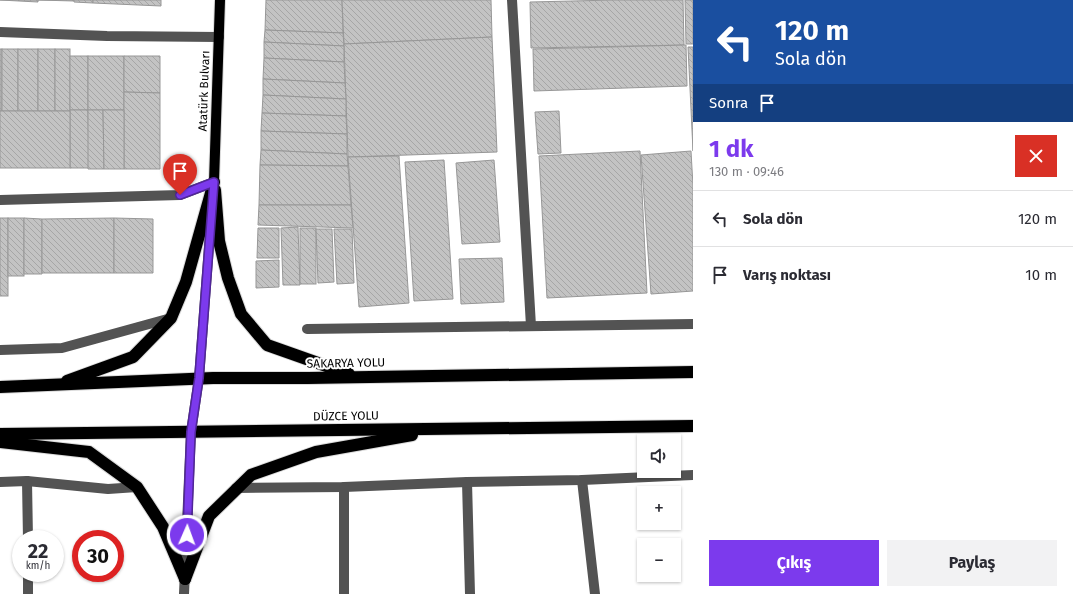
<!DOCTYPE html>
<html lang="tr">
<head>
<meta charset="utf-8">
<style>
	:root { --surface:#fff; --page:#f2f2f3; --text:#2b2b33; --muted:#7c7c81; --line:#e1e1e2; --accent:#7c3aed }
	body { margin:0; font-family:"Fira Sans",sans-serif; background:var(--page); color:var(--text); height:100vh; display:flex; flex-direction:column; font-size:15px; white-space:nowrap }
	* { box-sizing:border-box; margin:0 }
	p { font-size:13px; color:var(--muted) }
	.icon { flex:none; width:22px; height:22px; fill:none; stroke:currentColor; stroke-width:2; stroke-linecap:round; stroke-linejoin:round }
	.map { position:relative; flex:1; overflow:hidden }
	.panel { display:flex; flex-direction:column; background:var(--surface); width:380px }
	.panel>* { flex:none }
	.guide { background:#1a4fa0; color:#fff; overflow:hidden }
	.tools { position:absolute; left:637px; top:434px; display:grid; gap:8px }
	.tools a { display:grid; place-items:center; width:44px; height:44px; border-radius:0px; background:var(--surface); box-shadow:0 1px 3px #0004; font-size:20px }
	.speed { position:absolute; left:12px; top:530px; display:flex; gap:8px; font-size:20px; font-weight:700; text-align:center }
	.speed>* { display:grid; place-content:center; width:52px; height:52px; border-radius:50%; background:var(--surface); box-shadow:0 1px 3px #0004; line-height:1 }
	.speed small { font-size:10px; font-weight:400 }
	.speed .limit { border:6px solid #d22; background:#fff; color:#111 }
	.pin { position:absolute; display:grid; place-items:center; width:34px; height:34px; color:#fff; margin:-41px -17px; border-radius:50% 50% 50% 0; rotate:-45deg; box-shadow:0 0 4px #0007 }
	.pin .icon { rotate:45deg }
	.me { position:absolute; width:44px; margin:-22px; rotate:2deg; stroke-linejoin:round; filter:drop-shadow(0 0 3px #0008) }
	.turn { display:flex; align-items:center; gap:14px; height:84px; padding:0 16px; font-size:18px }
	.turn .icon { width:52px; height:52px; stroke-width:2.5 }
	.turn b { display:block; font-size:28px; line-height:34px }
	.then { display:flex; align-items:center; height:38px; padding:0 16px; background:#0003; gap:8px; font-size:15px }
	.round { display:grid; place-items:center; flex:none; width:42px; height:42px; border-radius:0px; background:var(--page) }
	.headline { display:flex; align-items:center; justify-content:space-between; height:68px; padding:0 16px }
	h1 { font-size:24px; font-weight:700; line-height:30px; color:var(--accent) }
	.cta { display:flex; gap:8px; margin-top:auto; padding:8px 16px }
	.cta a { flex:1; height:46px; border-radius:0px; background:var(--accent); color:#fff; font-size:16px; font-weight:700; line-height:46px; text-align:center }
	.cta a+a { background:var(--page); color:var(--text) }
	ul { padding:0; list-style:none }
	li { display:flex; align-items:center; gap:12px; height:56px; padding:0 16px; border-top:1px solid var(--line) }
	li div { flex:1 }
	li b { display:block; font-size:15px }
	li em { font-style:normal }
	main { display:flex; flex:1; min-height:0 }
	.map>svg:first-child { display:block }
</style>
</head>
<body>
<main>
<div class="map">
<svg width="693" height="594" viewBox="0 0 693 594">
	<defs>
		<pattern id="building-back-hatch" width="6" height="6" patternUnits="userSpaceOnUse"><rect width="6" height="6" fill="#c3c3c3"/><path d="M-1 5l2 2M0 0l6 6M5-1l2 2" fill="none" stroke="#a6a6a6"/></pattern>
	</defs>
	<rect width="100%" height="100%" fill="#fff"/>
	<g fill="url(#building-back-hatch)" stroke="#979797">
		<path d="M0,0H19V1Z"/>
		<path d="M19,0H38V2L19,1Z"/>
		<path d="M38,0H74V1Z"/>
		<path d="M74,0H93V3L74,2Z"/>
		<path d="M93,0H161V6L93,3Z"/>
		<path d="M266,0H342L343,33L265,30Z"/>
		<path d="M342,0H491L492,37L344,44Z"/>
		<path d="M614,0H683L684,45L531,48L530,2Z"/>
		<path d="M685,0H693V44H686Z"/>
		<path d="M265,30L343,33L344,46L264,42Z"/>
		<path d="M492,37L497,152L348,157L344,44Z"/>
		<path d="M264,42L344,46V62L264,58Z"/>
		<path d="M686,45L687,86L534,91L533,49Z"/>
		<path d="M688,47H693V151Z"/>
		<rect x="0" y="49" width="2" height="62"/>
		<rect x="2" y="49" width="16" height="62"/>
		<rect x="18" y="49" width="20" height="62"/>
		<rect x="38" y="49" width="17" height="62"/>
		<rect x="55" y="49" width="15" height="62"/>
		<rect x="70" y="56" width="18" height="54"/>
		<rect x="88" y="56" width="36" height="54"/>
		<path d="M124,56H160V93L124,92Z"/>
		<path d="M264,58L344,62L345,83L263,79Z"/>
		<path d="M263,79L345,83L346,99L263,95Z"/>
		<path d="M124,92L160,93V169H124Z"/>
		<path d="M263,95L346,99V116L262,113Z"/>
		<path d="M70,110H88L89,168H70Z"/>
		<path d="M88,110H103L104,169H88Z"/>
		<path d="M103,110H124V169H104Z"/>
		<rect x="0" y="111" width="70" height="57"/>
		<path d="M559,111L561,153L538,154L535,112Z"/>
		<path d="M262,113L346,116L347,134L261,131Z"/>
		<path d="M261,131L347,134V154L261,150Z"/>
		<path d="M261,150L347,154L348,166L260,165Z"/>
		<path d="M640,151L647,293L547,298L539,156Z"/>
		<path d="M691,151L693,186V291L651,294L641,155Z"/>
		<path d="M399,156L409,303L359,307L348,157Z"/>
		<path d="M444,160L453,299L414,301L405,162Z"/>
		<path d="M494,160L500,242L462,244L456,163Z"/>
		<path d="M260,165L348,166L351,205H259Z"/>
		<path d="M259,205H351L353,228L258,225Z"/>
		<rect x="0" y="218" width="8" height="78"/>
		<rect x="8" y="218" width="16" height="58"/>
		<path d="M24,218L42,219V274H24Z"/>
		<path d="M114,218V273H42V219Z"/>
		<path d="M114,218L153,219V273H114Z"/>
		<path d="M298,227L300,285H283L281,228Z"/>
		<path d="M258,228H279V258H257Z"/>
		<rect x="300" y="228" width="16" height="56"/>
		<path d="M316,229H332L334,282L318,283Z"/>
		<path d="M334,229H352L354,283L337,284Z"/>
		<path d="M502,258L504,302L461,304L459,259Z"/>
		<path d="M279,260V287L256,288V261Z"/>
	</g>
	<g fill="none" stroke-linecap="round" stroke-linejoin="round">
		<defs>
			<path id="major" d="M214,182L220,0"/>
			<g id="highway">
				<path d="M215,190L219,241L228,278L241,314L267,345L349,374"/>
				<path d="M67,381L133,357L171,318L186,282L214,182"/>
				<path d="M0,387L213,378H308L693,372"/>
				<path d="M0,434L693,426"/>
				<path d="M0,442L89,452L137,487L163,527L185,579"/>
				<path d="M185,579L209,516L251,475L316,452L412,435"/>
			</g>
		</defs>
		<use href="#major" stroke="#dbdbdb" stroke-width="12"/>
		<use href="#highway" stroke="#dbdbdb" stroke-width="14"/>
		<g stroke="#535353" stroke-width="10">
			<path d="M512,0L531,326"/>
			<path d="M0,32L107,36L219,37"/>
			<path d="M0,200L180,195L214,182V187"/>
			<path d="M307,329L693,324"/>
			<path d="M0,350L62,348L171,318"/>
			<path d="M582,480L595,594"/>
			<path d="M27,481L28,539"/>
			<path d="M0,482L27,481L108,489L137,487"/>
			<path d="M467,482L470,594"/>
			<path d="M236,488L344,487L467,482L582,480L693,475"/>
			<path d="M28,573V594"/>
			<path d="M184,594L191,432L199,378L212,207"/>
			<path d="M344,594V487"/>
		</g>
		<use href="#major" stroke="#000" stroke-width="10"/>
		<use href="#highway" stroke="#000" stroke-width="12"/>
	</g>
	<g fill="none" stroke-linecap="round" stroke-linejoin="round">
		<defs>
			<path id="route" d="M180,195L214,182L199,378L191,432L187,535"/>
		</defs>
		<use href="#route" stroke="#51269a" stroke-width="10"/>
		<use href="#route" stroke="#7c3aed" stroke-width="7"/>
	</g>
	<g text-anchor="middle" stroke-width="4" stroke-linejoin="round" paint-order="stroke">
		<g font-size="12" fill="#000" stroke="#fff">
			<text transform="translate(204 91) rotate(-88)" y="4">Atatürk Bulvarı</text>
			<text transform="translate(346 363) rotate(-1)" y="4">SAKARYA YOLU</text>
			<text transform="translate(346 416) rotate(-1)" y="4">DÜZCE YOLU</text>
		</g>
	</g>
</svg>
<div class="tools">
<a><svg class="icon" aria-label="sound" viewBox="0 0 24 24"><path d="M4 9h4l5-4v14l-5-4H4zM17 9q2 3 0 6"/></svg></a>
<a>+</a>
<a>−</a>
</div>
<div class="speed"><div>22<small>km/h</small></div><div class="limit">30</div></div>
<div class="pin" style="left:180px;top:195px;background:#d93025"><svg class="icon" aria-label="arrive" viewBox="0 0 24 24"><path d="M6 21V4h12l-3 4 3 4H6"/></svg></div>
<svg class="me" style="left:187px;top:535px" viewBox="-20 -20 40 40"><circle r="17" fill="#7c3aed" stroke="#fff" stroke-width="3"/><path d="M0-11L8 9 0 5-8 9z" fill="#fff"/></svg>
</div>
<section class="panel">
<div class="guide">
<div class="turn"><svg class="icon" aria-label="left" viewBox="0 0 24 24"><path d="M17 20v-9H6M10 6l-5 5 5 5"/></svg><div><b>120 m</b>Sola dön</div></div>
<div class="then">Sonra<svg class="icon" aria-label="arrive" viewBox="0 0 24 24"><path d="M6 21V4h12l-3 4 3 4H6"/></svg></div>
</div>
<div class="headline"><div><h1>1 dk</h1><p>130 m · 09:46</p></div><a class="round" style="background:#d93025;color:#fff"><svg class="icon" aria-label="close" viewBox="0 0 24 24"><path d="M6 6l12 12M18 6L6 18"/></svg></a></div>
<ul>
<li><svg class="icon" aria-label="left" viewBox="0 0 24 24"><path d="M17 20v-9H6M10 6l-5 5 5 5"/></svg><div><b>Sola dön</b></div><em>120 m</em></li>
<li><svg class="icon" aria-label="arrive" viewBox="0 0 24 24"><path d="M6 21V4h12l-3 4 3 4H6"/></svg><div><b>Varış noktası</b></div><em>10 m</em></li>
</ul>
<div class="cta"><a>Çıkış</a><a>Paylaş</a></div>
</section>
</main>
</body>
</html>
